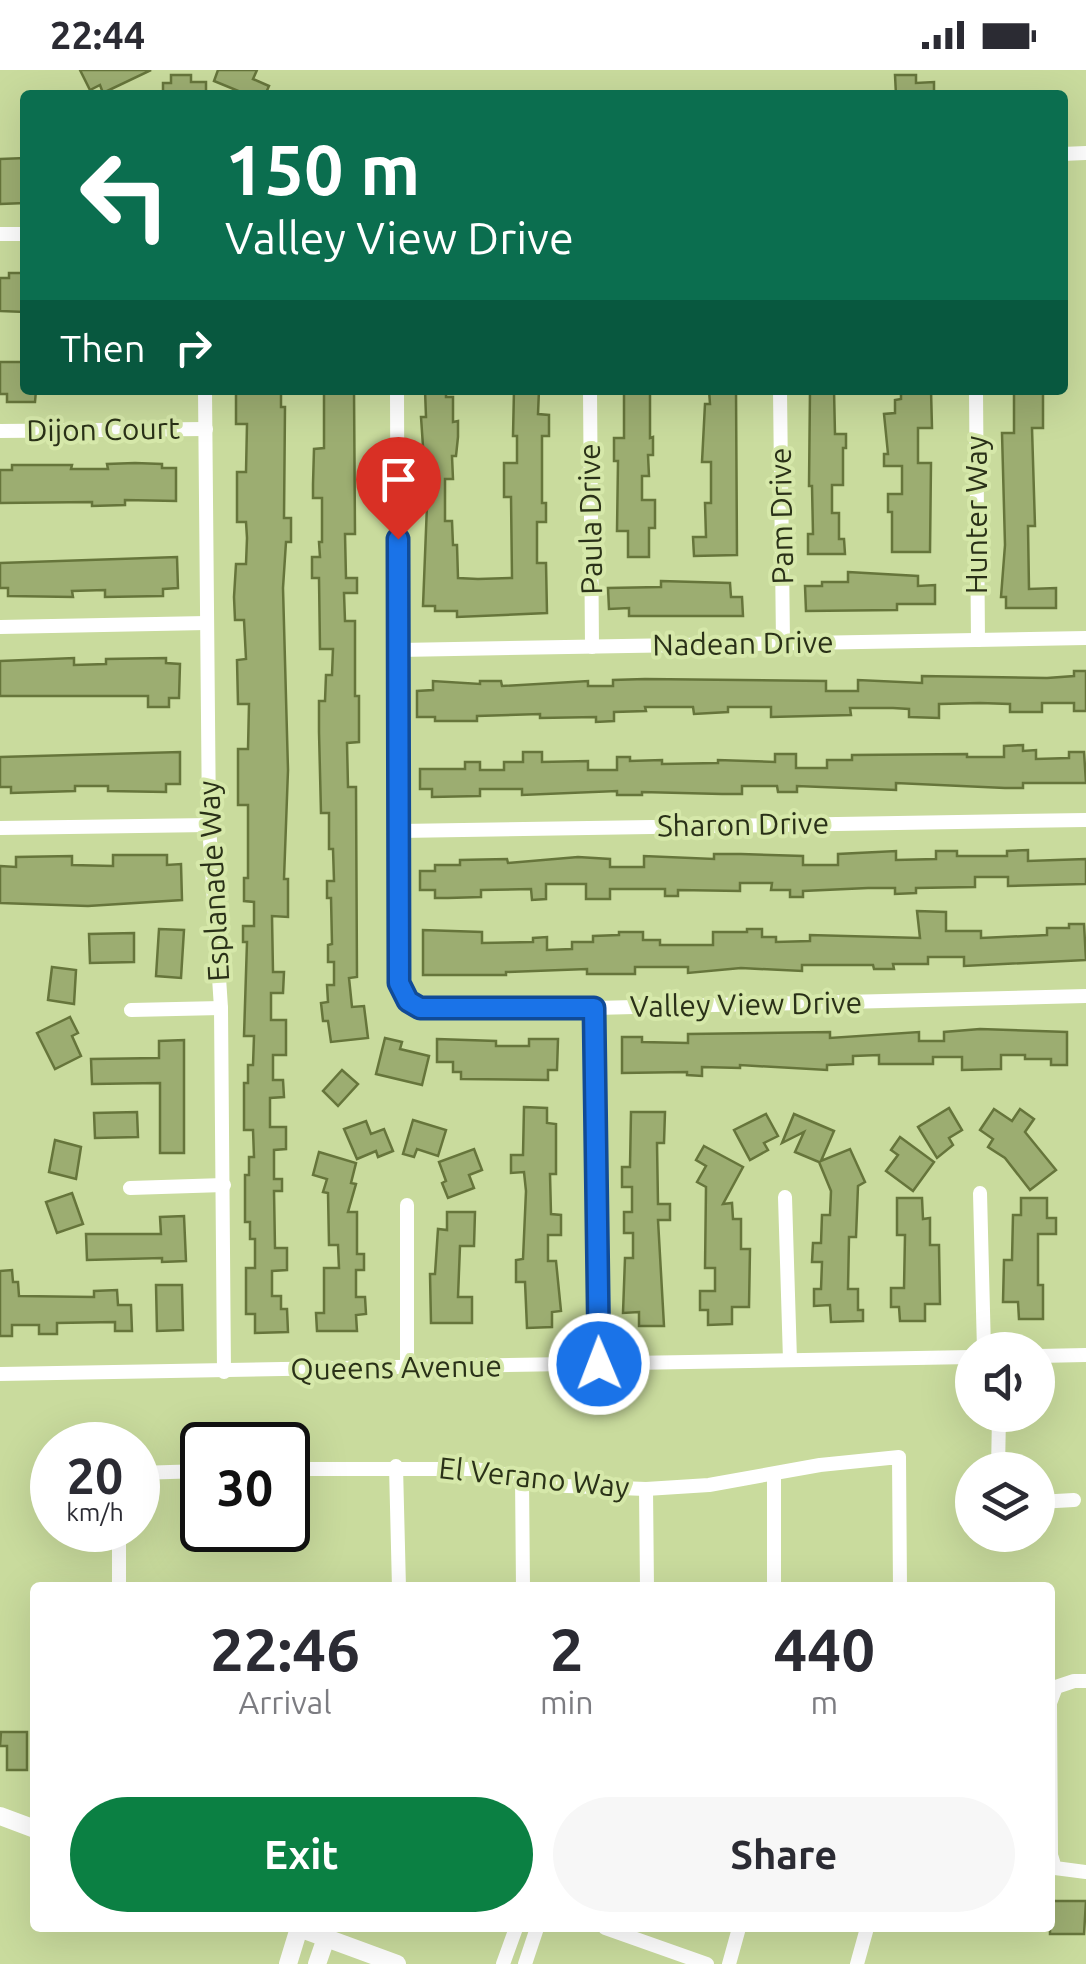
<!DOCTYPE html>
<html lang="en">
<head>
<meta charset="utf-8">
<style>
	:root { --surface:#fff; --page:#f7f7f7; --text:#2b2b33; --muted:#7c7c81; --accent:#0b8043 }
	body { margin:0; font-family:Ubuntu,sans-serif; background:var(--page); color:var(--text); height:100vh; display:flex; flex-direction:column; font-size:38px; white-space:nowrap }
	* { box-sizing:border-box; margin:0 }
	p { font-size:32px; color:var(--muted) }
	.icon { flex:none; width:55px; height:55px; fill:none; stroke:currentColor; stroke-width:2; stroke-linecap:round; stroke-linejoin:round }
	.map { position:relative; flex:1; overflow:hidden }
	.details { position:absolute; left:30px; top:1512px; width:1025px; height:350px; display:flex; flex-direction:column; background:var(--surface); border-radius:10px; box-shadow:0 10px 40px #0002 }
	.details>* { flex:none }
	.guide { position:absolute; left:20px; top:20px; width:1048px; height:305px; border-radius:10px; box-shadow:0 10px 40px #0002; background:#0b6e4f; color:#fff; overflow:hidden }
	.controls { position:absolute; left:955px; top:1262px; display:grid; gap:20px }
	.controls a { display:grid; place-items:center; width:100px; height:100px; border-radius:50%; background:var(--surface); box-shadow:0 10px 40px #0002; font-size:50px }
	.speed { position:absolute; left:30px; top:1352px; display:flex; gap:20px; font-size:50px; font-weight:700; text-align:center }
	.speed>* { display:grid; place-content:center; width:130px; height:130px; border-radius:50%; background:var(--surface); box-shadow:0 10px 40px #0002; line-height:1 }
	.speed small { font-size:25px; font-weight:400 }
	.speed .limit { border:5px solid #111; border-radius:15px; background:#fff; color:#111 }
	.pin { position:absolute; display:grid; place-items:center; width:85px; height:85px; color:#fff; margin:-102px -42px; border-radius:50% 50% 50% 0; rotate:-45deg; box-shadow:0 0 10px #0007 }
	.pin .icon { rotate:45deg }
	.me { position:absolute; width:110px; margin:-55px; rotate:359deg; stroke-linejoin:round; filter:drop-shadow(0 0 8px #0008) }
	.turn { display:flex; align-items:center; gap:35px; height:210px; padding:0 40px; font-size:45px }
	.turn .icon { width:130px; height:130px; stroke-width:2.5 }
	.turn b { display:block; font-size:70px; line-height:85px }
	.then { display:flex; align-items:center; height:95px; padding:0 40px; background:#0003; gap:20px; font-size:38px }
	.eta { display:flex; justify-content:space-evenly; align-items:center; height:170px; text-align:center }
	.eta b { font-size:60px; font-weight:700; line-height:70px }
	.button { display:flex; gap:20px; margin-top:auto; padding:20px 40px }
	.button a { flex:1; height:115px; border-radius:60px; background:var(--accent); color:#fff; font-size:40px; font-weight:700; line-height:115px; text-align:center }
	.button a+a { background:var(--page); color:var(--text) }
	.status { display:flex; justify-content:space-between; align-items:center; height:70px; padding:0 50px; background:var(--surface); direction:ltr }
	.status svg { height:28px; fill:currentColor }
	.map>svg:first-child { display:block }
</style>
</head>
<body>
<div class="status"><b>22:44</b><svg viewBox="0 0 49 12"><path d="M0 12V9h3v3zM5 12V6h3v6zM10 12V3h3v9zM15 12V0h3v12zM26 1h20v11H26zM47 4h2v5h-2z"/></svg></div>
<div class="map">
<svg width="1086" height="1894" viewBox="0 0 1086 1894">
	<rect width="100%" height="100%" fill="#c9db9d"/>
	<g fill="#9cad71" stroke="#66753b" stroke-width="2.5">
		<path d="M80,0H151L103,23L100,15L90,20Z"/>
		<path d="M218,0H257L253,9L269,16L265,25H248L214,11Z"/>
		<path d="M171,5H191V12H206V25H163V13H171Z"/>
		<path d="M895,5H916V13L934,12V25H896Z"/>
		<path d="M25,88V133L0,134V89Z"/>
		<path d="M9,203H25V242L0,241V208H9Z"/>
		<path d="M0,292H25V320H36L35,332H7V324H0Z"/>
		<path d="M236,320H281V337H285L284,448H291V472H286L283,518L288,700L284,809H288V847L272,846L273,902H284L283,923H271V950H286V985H273V1010H283L284,1027L270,1028V1057H286V1079L274,1080V1109H282V1121H274L275,1178H287V1200L272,1201V1226H281V1239H287L288,1262L255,1263V1244H246V1198H255V1169H250V1152H245V1105H249V1087H254L253,1060H244V1013H248V995H253L254,966H244L247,872H243V856H254V832L244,831V808H248V735H238V679H248L249,634H238L237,590L246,589L244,550H235L234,527L236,494H246L247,468L246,452H237V402H246L247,354H236Z"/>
		<path d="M324,320H354L355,464H345L346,508H357V523H344L345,551H355V626H359V672L347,673L348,717H356L357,907L349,908L352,937L364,936L368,968L331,972L328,951H323L321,933L328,932L327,915H334V892H328V875L332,874L331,828H327V811H334L333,779H329V743H321L319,662V631H325L326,605H332L333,579H320L319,508H312V487H320L319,472H322V428H313V414L314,379L324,378Z"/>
		<path d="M425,320H446V327H453V352L458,351V367L456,386H452L453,409H445V451H452L453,475H457L458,508L478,509L512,508L511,427H504V393H517V366H513L514,320H539L538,344L549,345V366H542V433H546V452H537V493H546L547,543L457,547V541H435V536H423L427,435L421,347H426Z"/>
		<path d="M624,320H650V368L653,367V385H648L649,406H642V430H655V458H649V487H628V461H617L618,391H614V368H624Z"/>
		<path d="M709,320H736L737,485L694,486L693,467H706L705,433H711V392H702L705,334H710Z"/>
		<path d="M810,320H834L835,364H846V378H843V415H832V443H839V469H844L845,484H808V464H813L812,416H809Z"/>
		<path d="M901,320H931L932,358H918V393H931L930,482H892V442H888V424H902V396H884V384H888L884,344L895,343V330L901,329Z"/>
		<path d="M1014,320L1043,324V358H1032L1035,456H1028L1029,519L1056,518V538H1006V527H1001L1005,475L1002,363H1014Z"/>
		<path d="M135,393L162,394V398H176V431L125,430V435L92,436V432L0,433V400H12V395H72L71,399H108L107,394Z"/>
		<path d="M177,487L178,518L163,519V526L105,527V520L72,521L73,527L8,526V518H0V493Z"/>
		<path d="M848,502L918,506V516L935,515V534H897V540L806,541L805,516H822V512H848Z"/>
		<path d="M661,511L730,513L731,527H742L743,546H629V538L609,539L608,518L661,517Z"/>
		<path d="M74,588V595L106,594V589L166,588V593L180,594L179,628H169V637H148V626H0V591Z"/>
		<path d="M1074,601H1086V641H1074V633H1042V642H1010V634L980,633L939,634V648L909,647V639L893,638H850L851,645L771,647V637H728V642L694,644L693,637H645L646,641L614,642V651L596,652V647L540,648V644L477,646V651H435V647H417V621L433,620V611L480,614V611H501L502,616L588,611V616H613V610L645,609L826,611V621H858V610L922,613V606L1047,608L1074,606Z"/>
		<path d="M1023,675V681L1036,680V689L1069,688V682H1084L1086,713H1023V718H1005L896,713V720L797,716V722H778L777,716H742V724H722L642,722V725H617V721L522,725V719H480V726L432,727V719H420V699H465V692H480V700H504V692H523V682H542V692L588,691V700H617V687H630V691L662,690V694L718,693V690L775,692V684H796V698H827V690H852V685L967,684V687H1004V676Z"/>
		<path d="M180,682V714H166V722L108,721V716H75V721L11,723V717H0V687Z"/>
		<path d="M1028,780V791L1086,789V814L1008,816V807H975V817L916,818V823L895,824V818H868L803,821V827H790V820H771L772,813H740V821L678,820V826H665V819H610V829H586V814H546V829L532,830L531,819L481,820V827L448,828H435V820H420V801H435V795H460V790L507,789L508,793L578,787L610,789V797H644V786L714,789V784H741L803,786V795H838V784L896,781V790L936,789V781H957V786H1007V781Z"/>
		<path d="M113,785H167V795L181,794L182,830L88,836L0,833V796L16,797V787L72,786V795L113,796Z"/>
		<path d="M917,841L946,842V861H981V868L1047,865V858H1069V854H1084L1086,890L964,896V887H928V894H893L894,899H874L873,895H802V901L741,898L688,903V897H635V904H587V899L506,902V905H423V860L482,862V873L533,872V868L547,867V880L572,879V872H593V866L619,865V862H643V870H660V875H713V862H747V859H762V867H776V872L810,871V865L920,868Z"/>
		<path d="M159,859L184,860L181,908L156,906Z"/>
		<path d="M134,863V892L90,893L89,864Z"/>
		<path d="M52,897L76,900L74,934L48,930Z"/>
		<path d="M70,947L78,963L72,966L81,986L55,999L37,963Z"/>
		<path d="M980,959L1067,962V995H1051V989H1025V985H1001V999L962,1000V987H933V994H879V985L853,986V994L827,995V1000L740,995V998L702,997V1006L687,1005V1002L622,1003V967H642V972L688,973V964L830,962V968L919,962V971H944V962Z"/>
		<path d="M385,968L402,972L400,979L429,986L422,1015L376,1004Z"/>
		<path d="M437,969L496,971V976H529V969H558L557,1000H548V1010L461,1009V1002H453V992H437Z"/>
		<path d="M184,970V1083H160V1013L92,1014L91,989L159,988V971Z"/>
		<path d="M342,1000L358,1014L338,1036L323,1021Z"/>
		<path d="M524,1037L547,1038V1053L556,1054V1104H550L551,1144L561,1145V1165H548V1191H556L561,1241L552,1242V1257L527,1258L525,1212H516V1190L523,1189L526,1121L524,1102L511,1103V1085H523Z"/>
		<path d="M949,1038L962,1060L949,1068L953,1075L937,1088L918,1057Z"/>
		<path d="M994,1039L1012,1051L1020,1039L1034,1049L1025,1062L1056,1100L1030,1120L1005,1088L988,1077L993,1069L980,1060Z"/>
		<path d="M137,1042L138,1067L95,1068L94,1043Z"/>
		<path d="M631,1042H665L664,1073H657L658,1134H670V1150H658L664,1256H639V1242L623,1243L625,1188H633V1163H624V1142H632V1117H622V1097H630Z"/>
		<path d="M766,1044L778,1066L764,1073L768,1080L750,1090L734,1060Z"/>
		<path d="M794,1044L834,1061L821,1091L850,1079L865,1112L858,1116L856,1167H849L848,1219H858V1240H863V1251L831,1252L830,1235L814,1236V1219H821L822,1192H812L813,1173H821L822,1145H830L831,1121L819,1092L795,1082L804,1062L782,1073Z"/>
		<path d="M413,1050L446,1060L438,1086L417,1079L414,1087L403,1084Z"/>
		<path d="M366,1051L371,1064L384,1059L393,1081L378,1087L376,1081L357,1089L344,1059Z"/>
		<path d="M900,1067L934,1092L913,1121L886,1101L898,1085L891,1080Z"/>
		<path d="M55,1070L81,1077L76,1109L49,1102Z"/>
		<path d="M704,1076L743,1097L723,1134L732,1133L733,1149H741V1179H750L749,1237H732V1254L708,1255V1240H700V1221H715V1198H705L706,1117L697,1112L706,1096L696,1090Z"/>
		<path d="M474,1079L482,1100L469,1105L474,1118L448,1128L442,1113L446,1111L439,1092Z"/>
		<path d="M319,1082L356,1093L351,1113L356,1114L348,1142H357V1184H364V1200H356V1227H365L366,1244L356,1245L357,1261H317L316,1243H324V1198H339L338,1175H329L328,1123L323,1122L327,1109L313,1105Z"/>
		<path d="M72,1123L83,1154L57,1163L46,1132Z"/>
		<path d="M897,1128H922L923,1149L930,1148V1175H939L940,1234H925V1251H900L899,1237H891V1218H904L905,1165H897Z"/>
		<path d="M1021,1128H1047V1148H1056V1164H1038V1215H1043V1249H1019L1018,1232H1003L1004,1190H1012L1013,1145H1021Z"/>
		<path d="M447,1142H475L474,1176H460L458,1227H472V1253H431L430,1204H435L438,1159L447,1160Z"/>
		<path d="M184,1146L186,1191L162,1192V1188L87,1190L86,1164H161L160,1147Z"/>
		<path d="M12,1200L13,1212H18L19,1226L94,1227V1221L117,1220L118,1235H131L132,1261H115V1252L57,1253V1264H39V1255H12V1266H0V1201Z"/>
		<path d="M156,1215H182L183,1260L157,1261Z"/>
		<path d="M1,1662H27V1700H7V1676H0Z"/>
		<path d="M1050,1831H1086L1084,1864H1050Z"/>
	</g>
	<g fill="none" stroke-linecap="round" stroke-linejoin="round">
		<g stroke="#fff" stroke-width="14">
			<path d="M1062,84L1086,83"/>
			<path d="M0,164H25"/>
			<path d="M205,320L209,755L221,938L224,1302"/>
			<path d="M397,320L399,913L407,931L420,938H595L1086,926"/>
			<path d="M590,320L592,577"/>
			<path d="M780,320L783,572"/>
			<path d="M976,320L978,570"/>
			<path d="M0,361L206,359"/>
			<path d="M0,557L207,553"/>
			<path d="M399,580L1086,568"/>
			<path d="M0,758L209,755"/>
			<path d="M400,761L1086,750"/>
			<path d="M595,938L599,1294"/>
			<path d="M131,940L221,938"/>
			<path d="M130,1118L224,1115"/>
			<path d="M980,1123L984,1280"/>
			<path d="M785,1127L790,1290"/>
			<path d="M407,1135V1297"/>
			<path d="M1038,1286L1086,1285"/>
			<path d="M0,1304L972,1287"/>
			<path d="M396,1396L399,1518"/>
			<path d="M288,1399H475L567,1416L646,1419L709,1415L820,1395L899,1387L900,1518"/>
			<path d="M998,1400L999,1345"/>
			<path d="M138,1403L202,1401"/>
			<path d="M522,1406L523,1518"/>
			<path d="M646,1419L647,1518"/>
			<path d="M1038,1432L1074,1430"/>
			<path d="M119,1460V1518"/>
			<path d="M774,1518V1405"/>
			<path d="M1086,1611H1074L1056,1617L1050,1633L1051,1785L1055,1798L1086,1802"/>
			<path d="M605,1858L707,1894"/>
			<path d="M503,1894L516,1858"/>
			<path d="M525,1894L537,1858"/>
			<path d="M729,1894L739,1858"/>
			<path d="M857,1894L867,1858"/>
		</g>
		<g stroke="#fff" stroke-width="18">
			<path d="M288,1894L299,1858"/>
			<path d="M317,1894L326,1868"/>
		</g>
		<g stroke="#fff" stroke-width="18">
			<path d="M0,1746L35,1759"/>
			<path d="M299,1858L397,1894"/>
		</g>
	</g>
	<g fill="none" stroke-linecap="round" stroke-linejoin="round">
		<defs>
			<path id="route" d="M398,469L399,913L408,931L420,938H594L599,1294"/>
		</defs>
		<use href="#route" stroke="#114b97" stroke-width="25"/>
		<use href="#route" stroke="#1a73e8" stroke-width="18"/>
	</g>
	<g text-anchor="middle" stroke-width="8" stroke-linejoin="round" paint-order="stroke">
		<g font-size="30" fill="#2a3118" stroke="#d6e8aa">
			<text transform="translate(103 360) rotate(-1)" y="10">Dijon Court</text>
			<text transform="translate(977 445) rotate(-90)" y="10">Hunter Way</text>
			<text transform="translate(782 446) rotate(-91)" y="10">Pam Drive</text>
			<text transform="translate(591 449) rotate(-91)" y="10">Paula Drive</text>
			<text transform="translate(743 574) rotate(-1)" y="10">Nadean Drive</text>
			<text transform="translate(743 755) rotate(-1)" y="10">Sharon Drive</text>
			<text transform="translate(214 811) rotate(-93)" y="10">Esplanade Way</text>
			<text transform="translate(746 935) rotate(-1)" y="10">Valley View Drive</text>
			<text transform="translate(396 1298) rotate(-1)" y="10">Queens Avenue</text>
			<text transform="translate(534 1408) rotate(6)" y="10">El Verano Way</text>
		</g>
	</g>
</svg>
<div class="controls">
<a><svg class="icon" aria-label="sound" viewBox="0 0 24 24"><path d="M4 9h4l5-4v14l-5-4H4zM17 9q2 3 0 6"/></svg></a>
<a><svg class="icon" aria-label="layers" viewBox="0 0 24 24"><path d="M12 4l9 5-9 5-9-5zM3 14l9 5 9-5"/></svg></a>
</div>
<div class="speed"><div>20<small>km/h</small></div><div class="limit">30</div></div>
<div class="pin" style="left:398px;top:469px;background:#d93025"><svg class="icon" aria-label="arrive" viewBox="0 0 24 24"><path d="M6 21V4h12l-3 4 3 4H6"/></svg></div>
<svg class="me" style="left:599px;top:1294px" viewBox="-20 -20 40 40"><circle r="17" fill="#1a73e8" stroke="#fff" stroke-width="3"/><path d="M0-11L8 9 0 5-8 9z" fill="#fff"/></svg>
<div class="guide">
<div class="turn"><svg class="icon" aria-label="left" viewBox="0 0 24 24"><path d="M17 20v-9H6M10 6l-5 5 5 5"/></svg><div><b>150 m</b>Valley View Drive</div></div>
<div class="then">Then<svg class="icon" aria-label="right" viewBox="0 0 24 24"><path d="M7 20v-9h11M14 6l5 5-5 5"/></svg></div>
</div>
<section class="details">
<div class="eta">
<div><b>22:46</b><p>Arrival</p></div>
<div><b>2</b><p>min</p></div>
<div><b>440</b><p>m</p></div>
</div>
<div class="button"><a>Exit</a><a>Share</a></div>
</section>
</div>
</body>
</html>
